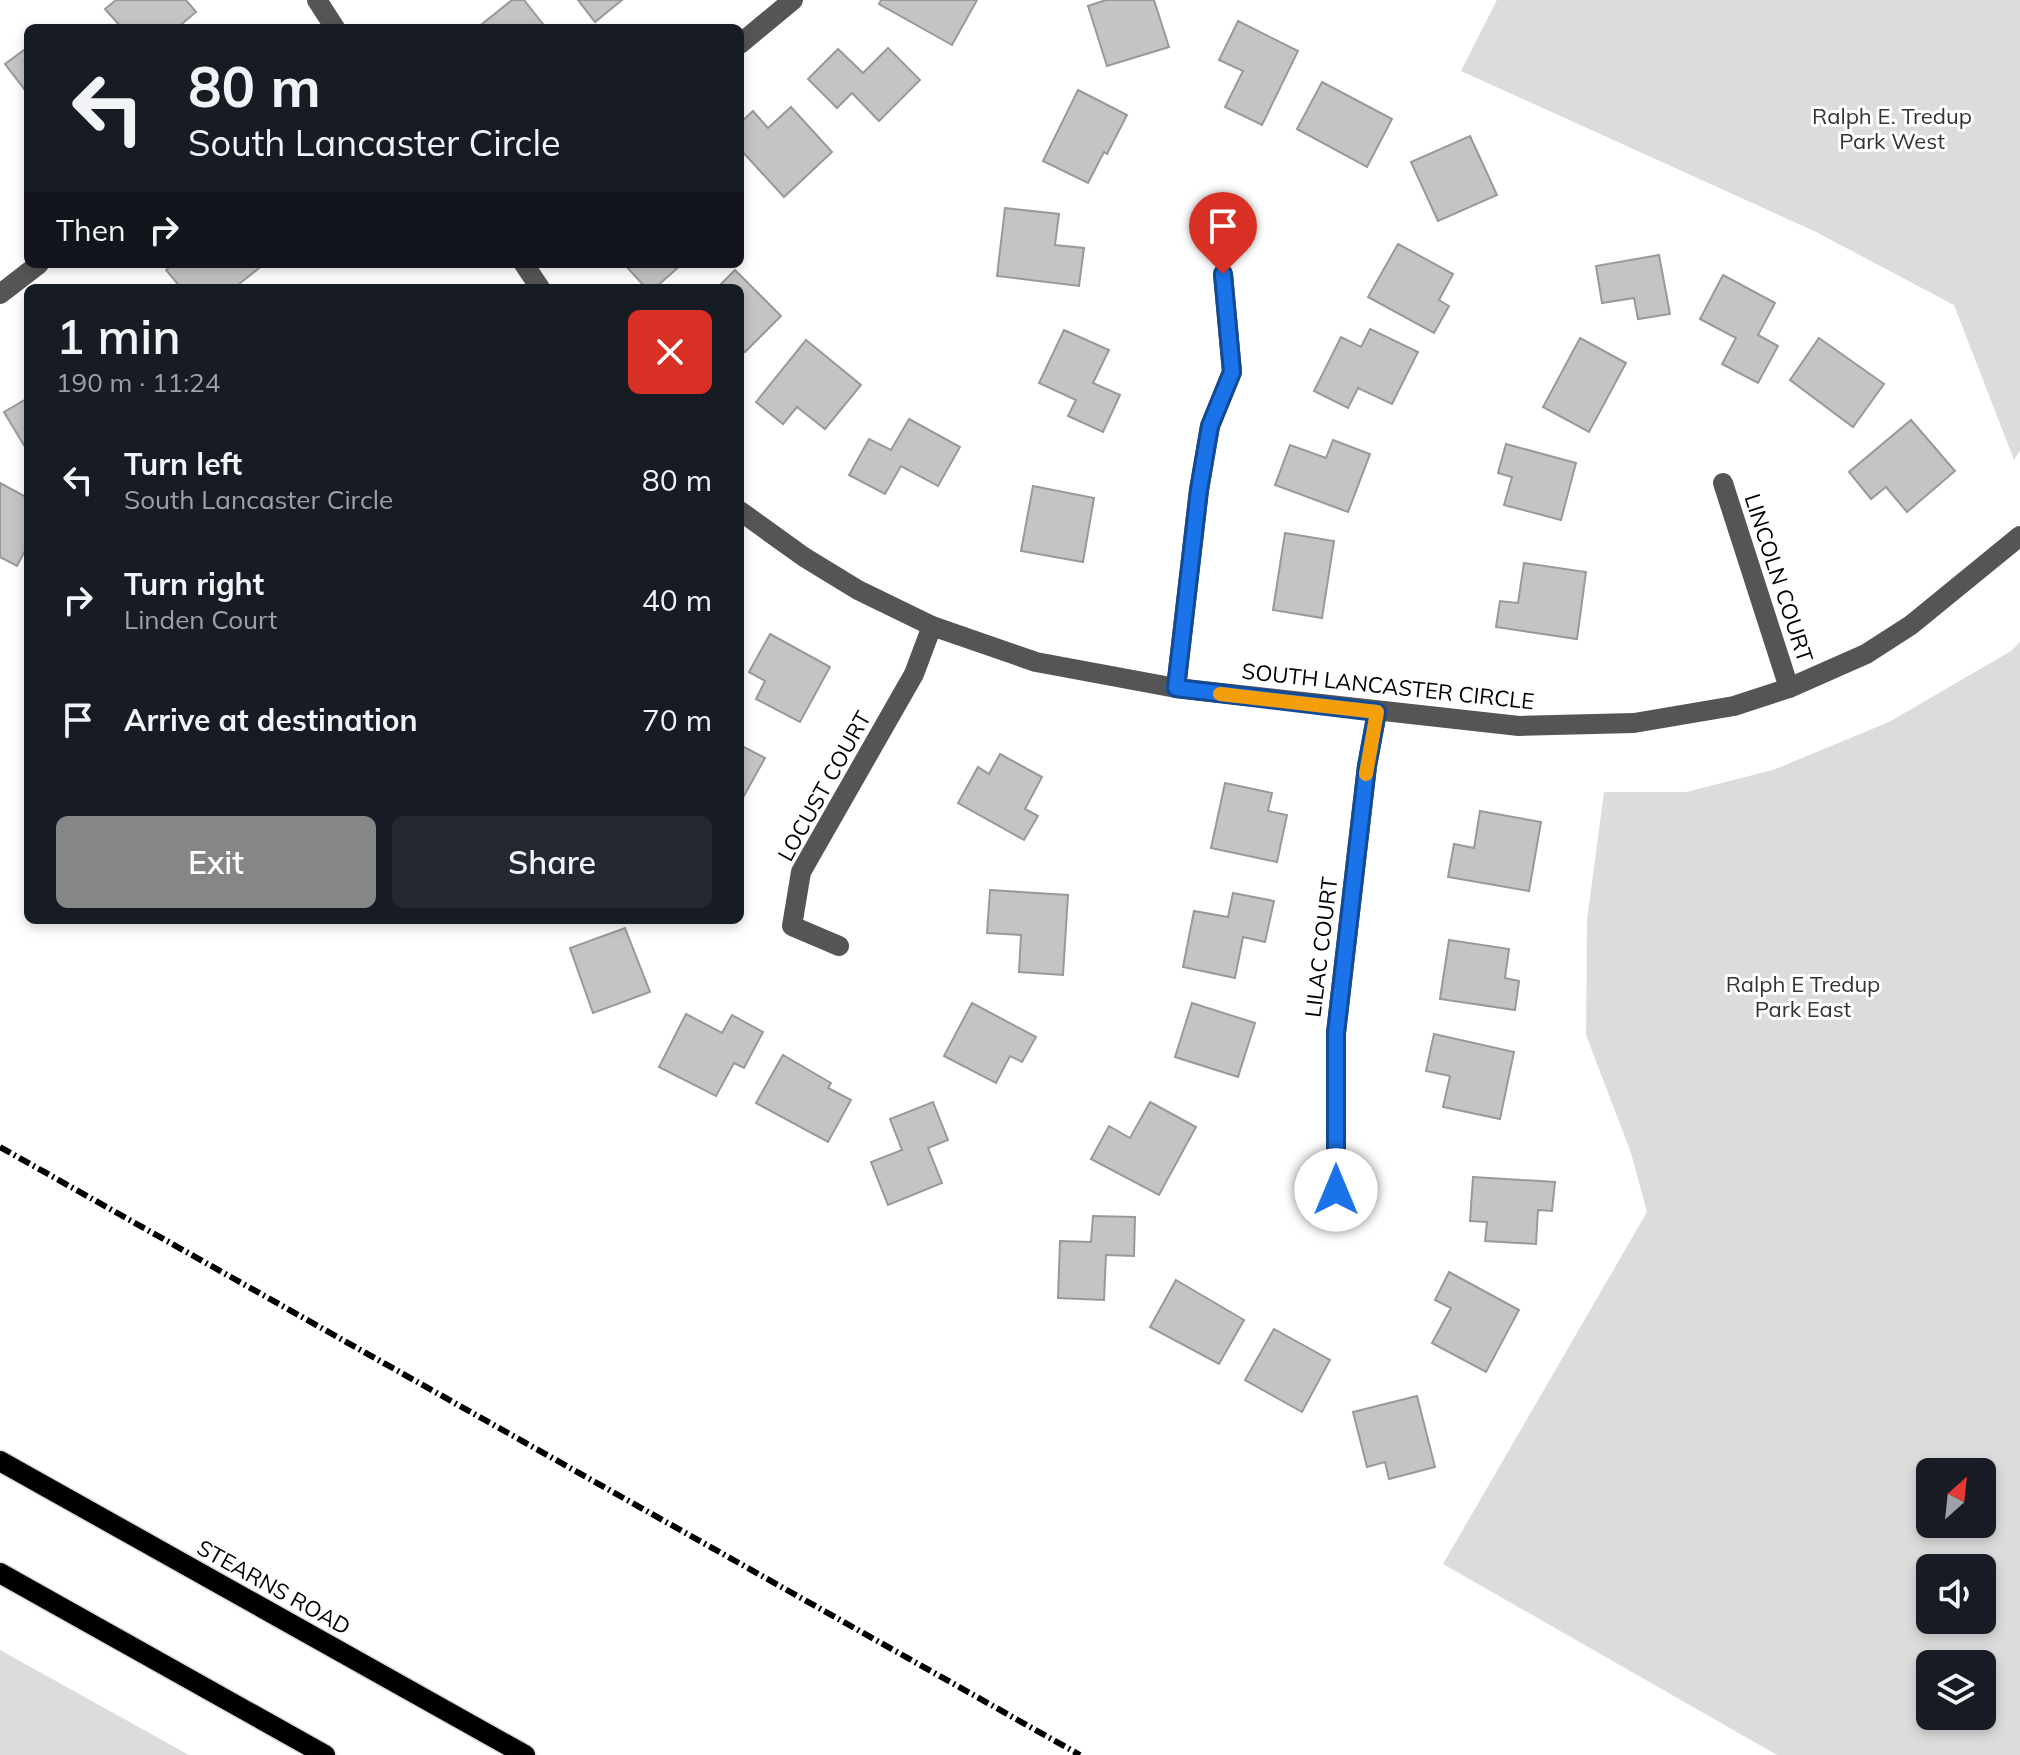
<!DOCTYPE html>
<html lang="en">
<head>
<meta charset="utf-8">
<style>
	:root { --surface:#171b24; --page:#242831; --text:#f1f3f6; --muted:#9ea1a6; --accent:#858687 }
	body { margin:0; font-family:Mulish,sans-serif; background:var(--page); color:var(--text); height:100vh; display:flex; flex-direction:column; font-size:30px; white-space:nowrap }
	* { box-sizing:border-box; margin:0 }
	p { font-size:26px; color:var(--muted) }
	.icon { flex:none; width:44px; height:44px; fill:none; stroke:currentColor; stroke-width:2; stroke-linecap:round; stroke-linejoin:round }
	.map { position:relative; flex:1; overflow:hidden }
	.sheet { position:absolute; left:24px; top:284px; width:720px; height:640px; display:flex; flex-direction:column; background:var(--surface); border-radius:12px; box-shadow:0 4px 12px #0003 }
	.sheet>* { flex:none }
	.banner { position:absolute; left:24px; top:24px; width:720px; height:244px; border-radius:12px; box-shadow:0 4px 12px #0003; background:#171b24; color:var(--text); overflow:hidden }
	.needle { width:52px; rotate:27deg }
	.tools { position:absolute; left:1916px; top:1458px; display:grid; gap:16px }
	.tools a { display:grid; place-items:center; width:80px; height:80px; border-radius:12px; background:var(--surface); box-shadow:0 4px 12px #0003; font-size:40px }
	.pin { position:absolute; display:grid; place-items:center; width:68px; height:68px; color:#fff; margin:-82px -34px; border-radius:50% 50% 50% 0; rotate:-45deg; box-shadow:0 0 8px #0007 }
	.pin .icon { rotate:45deg }
	.me { position:absolute; width:88px; margin:-44px; rotate:0deg; stroke-linejoin:round; filter:drop-shadow(0 0 6px #0008) }
	.turn { display:flex; align-items:center; gap:28px; height:168px; padding:0 32px; font-size:36px }
	.turn .icon { width:104px; height:104px; stroke-width:2.5 }
	.turn b { display:block; font-size:56px; line-height:68px }
	.then { display:flex; align-items:center; height:76px; padding:0 32px; background:#0003; gap:16px; font-size:30px }
	.round { display:grid; place-items:center; flex:none; width:84px; height:84px; border-radius:12px; background:var(--page) }
	.headline { display:flex; align-items:center; justify-content:space-between; height:136px; padding:0 32px }
	h1 { font-size:48px; font-weight:600; line-height:60px }
	.button { display:flex; gap:16px; margin-top:auto; padding:16px 32px }
	.button a { flex:1; height:92px; border-radius:12px; background:var(--accent); color:#fff; font-size:32px; font-weight:600; line-height:92px; text-align:center }
	.button a+a { background:var(--page); color:var(--text) }
	ul { padding:0; list-style:none }
	li { display:flex; align-items:center; gap:24px; height:120px; padding:0 32px }
	li div { flex:1 }
	li b { display:block; font-size:30px }
	li em { font-style:normal }
	.map>svg:first-child { display:block }
</style>
</head>
<body>
<div class="map">
<svg width="2020" height="1755" viewBox="0 0 2020 1755">
	<rect width="100%" height="100%" fill="#fff"/>
	<g fill="#dcdcdc" fill-rule="evenodd">
		<path d="M1497,0H2020V451L2014,460L1954,305L1814,231L1461,71Z"/>
		<path d="M2020,642V1755H1777L1443,1564L1647,1212L1631,1153L1586,1035L1587,920L1604,792H1686L1773,770L1889,722L2011,651ZM1982,1472V1524H1930V1472ZM1930,1568H1982V1620H1930ZM1930,1664H1982V1716H1930Z"/>
		<path d="M0,1650L189,1755H0Z"/>
	</g>
	<g fill="#c4c4c4" stroke="#999" stroke-width="2">
		<path d="M116,0H186L196,12L177,28H122L105,9Z"/>
		<path d="M512,0H524L546,28H477Z"/>
		<path d="M578,0H622L595,22Z"/>
		<path d="M881,0H977L952,45L879,4Z"/>
		<path d="M1106,0H1154L1169,47L1107,66L1088,6Z"/>
		<path d="M1238,21L1298,51L1262,125L1225,107L1243,71L1219,60Z"/>
		<path d="M28,47V94L5,64Z"/>
		<path d="M888,48L920,80L879,121L852,93L837,108L808,79L838,49L863,73Z"/>
		<path d="M1322,82L1392,119L1367,167L1297,129Z"/>
		<path d="M1078,90L1127,115L1107,154L1104,152L1088,183L1043,161Z"/>
		<path d="M791,107L832,152L784,197L740,149V123L753,111L768,128Z"/>
		<path d="M1470,136L1497,195L1438,221L1411,162Z"/>
		<path d="M1005,208L1059,214L1055,245L1084,248L1079,286L997,276Z"/>
		<path d="M1398,244L1453,274L1439,300L1449,306L1434,333L1368,297Z"/>
		<path d="M1659,255L1670,314L1638,319L1634,298L1602,303L1596,266Z"/>
		<path d="M174,264H262L263,265L234,288H181L166,270Z"/>
		<path d="M624,264H682L655,288H646Z"/>
		<path d="M735,270L781,316L745,352L740,347V288H717Z"/>
		<path d="M1723,275L1775,303L1758,335L1778,346L1758,383L1722,364L1736,338L1700,319Z"/>
		<path d="M1370,329L1418,352L1392,404L1358,388L1348,408L1314,391L1341,337L1361,347Z"/>
		<path d="M1064,330L1109,350L1093,383L1120,395L1103,432L1068,416L1076,400L1039,383Z"/>
		<path d="M1580,338L1626,363L1589,432L1543,407Z"/>
		<path d="M1819,338L1884,384L1853,427L1790,380Z"/>
		<path d="M806,340L861,385L825,429L797,407L783,424L756,402Z"/>
		<path d="M28,398V452L4,412Z"/>
		<path d="M909,419L960,447L938,486L901,466L885,494L849,475L869,439L891,450Z"/>
		<path d="M1911,420L1955,471L1907,512L1886,487L1871,499L1849,472Z"/>
		<path d="M1333,440L1370,454L1348,512L1275,485L1290,445L1326,458Z"/>
		<path d="M1506,444L1576,463L1561,520L1504,505L1512,477L1498,473Z"/>
		<path d="M0,483L28,498V545L17,566L0,557Z"/>
		<path d="M1033,486L1094,498L1083,562L1021,551Z"/>
		<path d="M1285,533L1334,541L1322,618L1273,610Z"/>
		<path d="M1524,563L1586,572L1577,639L1496,627L1500,601L1518,603Z"/>
		<path d="M770,634L830,667L800,722L756,699L765,681L749,672Z"/>
		<path d="M740,745L765,758L740,803Z"/>
		<path d="M1000,754L1042,777L1025,809L1038,816L1024,840L958,803L978,767L989,774Z"/>
		<path d="M1225,783L1272,793L1268,811L1287,815L1277,862L1211,848Z"/>
		<path d="M1480,811L1541,822L1529,891L1448,877L1454,844L1474,848Z"/>
		<path d="M990,890L1068,895L1063,975L1019,972L1021,935L987,933Z"/>
		<path d="M1233,893L1274,901L1265,942L1243,937L1235,978L1183,967L1194,911L1228,917Z"/>
		<path d="M625,928L650,992L593,1013L570,948Z"/>
		<path d="M1449,940L1509,949L1505,978L1519,981L1515,1010L1440,999Z"/>
		<path d="M972,1003L1036,1037L1022,1062L1010,1056L996,1083L944,1056Z"/>
		<path d="M1192,1003L1255,1023L1238,1077L1175,1057Z"/>
		<path d="M686,1014L722,1033L732,1015L763,1032L744,1068L734,1063L716,1096L659,1067Z"/>
		<path d="M1434,1034L1514,1052L1500,1119L1443,1107L1450,1076L1426,1071Z"/>
		<path d="M783,1055L831,1083L828,1088L851,1100L828,1142L756,1103Z"/>
		<path d="M933,1102L948,1140L928,1148L942,1183L888,1205L871,1162L902,1150L890,1119Z"/>
		<path d="M1150,1102L1196,1127L1159,1195L1091,1159L1109,1126L1130,1138Z"/>
		<path d="M1473,1177L1555,1182L1552,1211L1538,1210L1536,1244L1485,1241L1487,1222L1470,1221Z"/>
		<path d="M1093,1216L1135,1217L1134,1256L1106,1255L1104,1300L1058,1298L1060,1241L1091,1242Z"/>
		<path d="M1449,1272L1519,1310L1486,1372L1432,1343L1451,1308L1435,1300Z"/>
		<path d="M1176,1280L1244,1320L1219,1364L1150,1327Z"/>
		<path d="M1274,1329L1330,1360L1302,1412L1245,1380Z"/>
		<path d="M1417,1396L1435,1467L1389,1479L1385,1462L1367,1467L1353,1412Z"/>
	</g>
	<g fill="none" stroke-linecap="round" stroke-linejoin="round">
		<defs>
			<g id="major">
				<path d="M0,1461L525,1755"/>
				<path d="M0,1573L325,1755"/>
			</g>
		</defs>
		<use href="#major" stroke="#dbdbdb" stroke-width="23"/>
		<g stroke="#555" stroke-width="20">
			<path d="M317,0L335,28"/>
			<path d="M740,44L793,0"/>
			<path d="M524,264L540,288"/>
			<path d="M0,294L39,264"/>
			<path d="M1723,483L1789,688"/>
			<path d="M740,511L804,557L858,590L932,626L1036,662L1176,688L1519,726L1634,723L1734,706L1789,688L1866,654L1911,625L2020,536"/>
			<path d="M1176,688L1199,490L1210,426L1232,372L1223,274"/>
			<path d="M839,946L792,926L801,872L914,674L932,626"/>
			<path d="M1336,1190V1033L1367,766L1377,712"/>
		</g>
		<use href="#major" stroke="#000" stroke-width="20"/>
		<path stroke="#000" stroke-width="6" stroke-dasharray="12 4 2 4" stroke-linecap="butt" d="M0,1147L1080,1755"/>
	</g>
	<g fill="none" stroke-linecap="round" stroke-linejoin="round">
		<defs>
			<path id="route" d="M1223,274L1232,372L1210,426L1199,490L1176,688L1377,712L1367,766L1336,1033V1190"/>
		</defs>
		<use href="#route" stroke="#114b97" stroke-width="20"/>
		<use href="#route" stroke="#1a73e8" stroke-width="14"/>
		<path stroke="#f59e0b" stroke-width="14" d="M1220,694L1377,712L1366,774"/>
	</g>
	<g text-anchor="middle" stroke-width="6" stroke-linejoin="round" paint-order="stroke">
		<g font-size="22" fill="#333" stroke="#fff">
			<text x="1892" y="124">Ralph E. Tredup<tspan x="1892" dy="25">Park West</tspan></text>
			<text x="1803" y="992">Ralph E Tredup<tspan x="1803" dy="25">Park East</tspan></text>
		</g>
		<g font-size="22" fill="#000" stroke="#fff">
			<text transform="translate(1779 578) rotate(72)" y="8">LINCOLN COURT</text>
			<text transform="translate(1388 686) rotate(6)" y="8">SOUTH LANCASTER CIRCLE</text>
			<text transform="translate(824 786) rotate(-61)" y="8">LOCUST COURT</text>
			<text transform="translate(1321 947) rotate(-83)" y="8">LILAC COURT</text>
			<text transform="translate(274 1587) rotate(29)" y="8">STEARNS ROAD</text>
		</g>
	</g>
</svg>
<div class="tools">
<a><svg class="needle" viewBox="-14 -14 28 28"><path d="M0-13l5 13h-10z" fill="#e53935"/><path d="M0 13l5-13h-10z" fill="#9ea1a6"/></svg></a>
<a><svg class="icon" aria-label="sound" viewBox="0 0 24 24"><path d="M4 9h4l5-4v14l-5-4H4zM17 9q2 3 0 6"/></svg></a>
<a><svg class="icon" aria-label="layers" viewBox="0 0 24 24"><path d="M12 4l9 5-9 5-9-5zM3 14l9 5 9-5"/></svg></a>
</div>
<div class="pin" style="left:1223px;top:274px;background:#d93025"><svg class="icon" aria-label="arrive" viewBox="0 0 24 24"><path d="M6 21V4h12l-3 4 3 4H6"/></svg></div>
<svg class="me" style="left:1336px;top:1190px" viewBox="-20 -20 40 40"><circle r="19" fill="#fff"/><path d="M0-13L10 11 0 6-10 11z" fill="#1a73e8"/></svg>
<div class="banner">
<div class="turn"><svg class="icon" aria-label="left" viewBox="0 0 24 24"><path d="M17 20v-9H6M10 6l-5 5 5 5"/></svg><div><b>80 m</b>South Lancaster Circle</div></div>
<div class="then">Then<svg class="icon" aria-label="right" viewBox="0 0 24 24"><path d="M7 20v-9h11M14 6l5 5-5 5"/></svg></div>
</div>
<section class="sheet">
<div class="headline"><div><h1>1 min</h1><p>190 m · 11:24</p></div><a class="round" style="background:#d93025;color:#fff"><svg class="icon" aria-label="close" viewBox="0 0 24 24"><path d="M6 6l12 12M18 6L6 18"/></svg></a></div>
<ul>
<li><svg class="icon" aria-label="left" viewBox="0 0 24 24"><path d="M17 20v-9H6M10 6l-5 5 5 5"/></svg><div><b>Turn left</b><p>South Lancaster Circle</p></div><em>80 m</em></li>
<li><svg class="icon" aria-label="right" viewBox="0 0 24 24"><path d="M7 20v-9h11M14 6l5 5-5 5"/></svg><div><b>Turn right</b><p>Linden Court</p></div><em>40 m</em></li>
<li><svg class="icon" aria-label="arrive" viewBox="0 0 24 24"><path d="M6 21V4h12l-3 4 3 4H6"/></svg><div><b>Arrive at destination</b></div><em>70 m</em></li>
</ul>
<div class="button"><a>Exit</a><a>Share</a></div>
</section>
</div>
</body>
</html>
